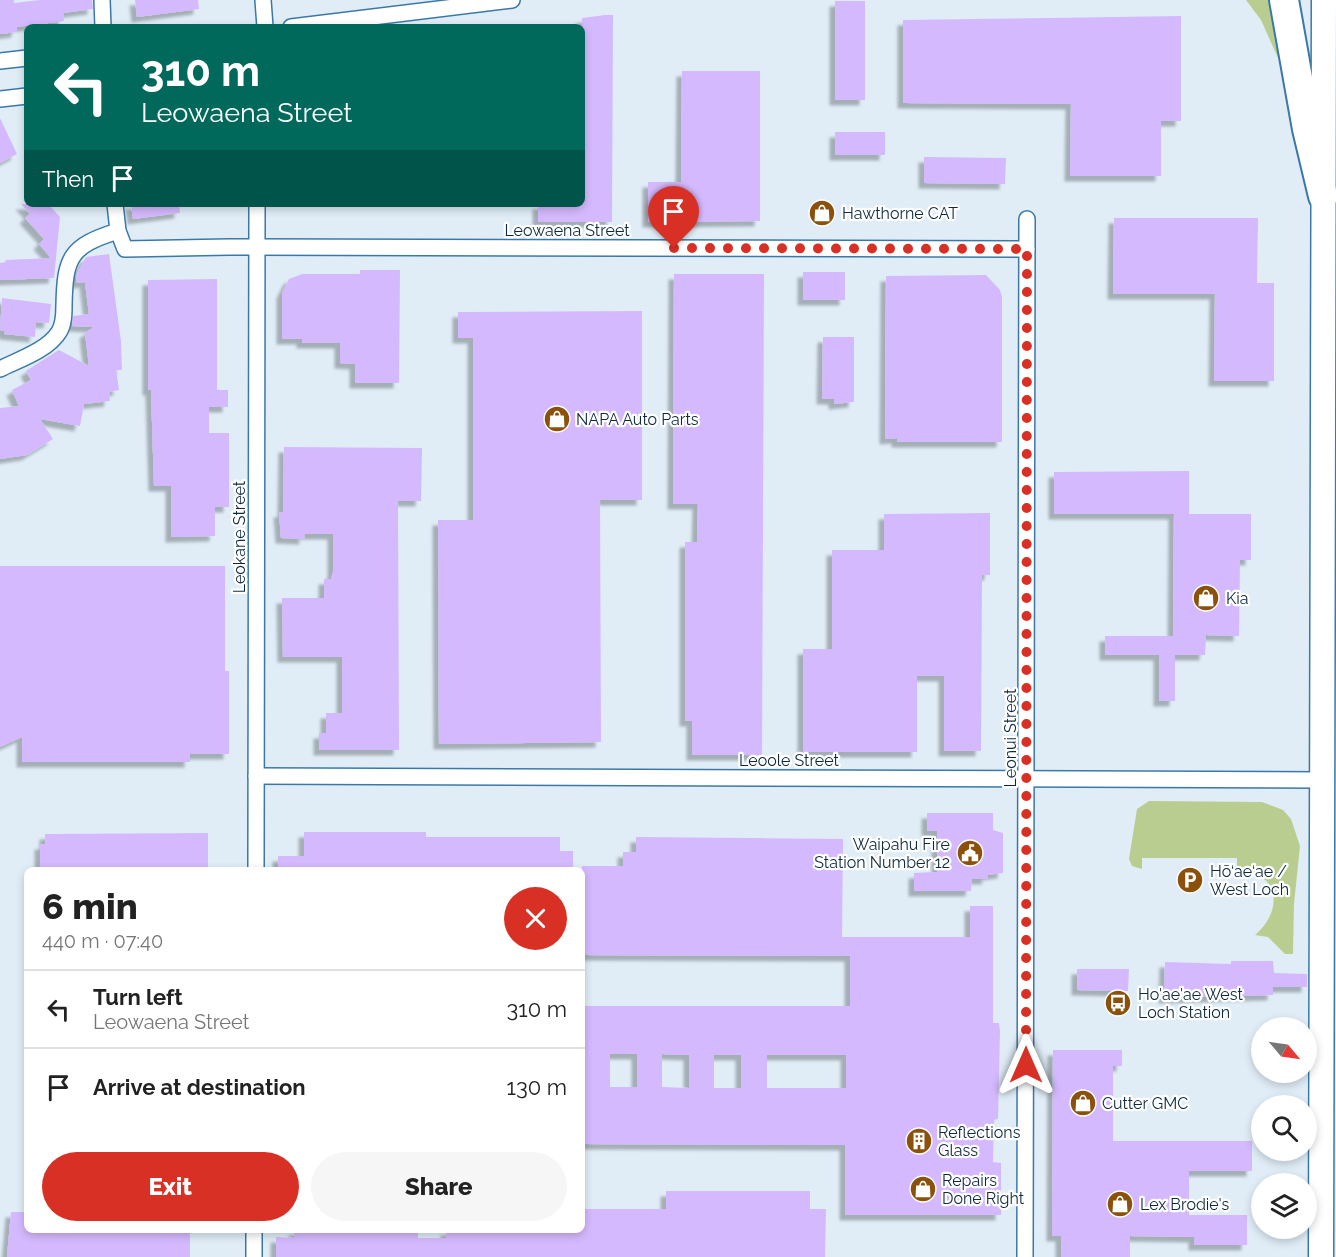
<!DOCTYPE html>
<html lang="en">
<head>
<meta charset="utf-8">
<style>
	:root { --surface:#fff; --page:#f6f6f6; --text:#222; --muted:#767676; --line:#e0e0e0; --accent:#d93025 }
	body { margin:0; font-family:Raleway,sans-serif; background:var(--page); color:var(--text); height:100vh; display:flex; flex-direction:column; font-size:22px; white-space:nowrap }
	* { box-sizing:border-box; margin:0 }
	p { font-size:20px; color:var(--muted) }
	.icon { flex:none; width:33px; height:33px; fill:none; stroke:currentColor; stroke-width:2; stroke-linecap:round; stroke-linejoin:round }
	.map { position:relative; flex:1; overflow:hidden }
	.sheet { position:absolute; left:24px; top:867px; width:561px; height:366px; display:flex; flex-direction:column; background:var(--surface); border-radius:9px; box-shadow:0 3px 9px #0003 }
	.sheet>* { flex:none }
	.guide { position:absolute; left:24px; top:24px; width:561px; height:183px; border-radius:9px; box-shadow:0 3px 9px #0003; background:#00695c; color:#fff; overflow:hidden }
	.needle { width:39px; rotate:119deg }
	.tools { position:absolute; left:1251px; top:1017px; display:grid; gap:12px }
	.tools a { display:grid; place-items:center; width:66px; height:66px; border-radius:50%; background:var(--surface); box-shadow:0 3px 9px #0003; font-size:30px }
	.pin { position:absolute; display:grid; place-items:center; width:51px; height:51px; color:#fff; margin:-62px -26px; border-radius:50% 50% 50% 0; rotate:-45deg; box-shadow:0 0 6px #0007 }
	.pin .icon { rotate:45deg }
	.me { position:absolute; width:66px; margin:-33px; rotate:0deg; stroke-linejoin:round; filter:drop-shadow(0 0 4px #0008) }
	.turn { display:flex; align-items:center; gap:21px; height:126px; padding:0 18px; font-size:27px }
	.turn .icon { width:78px; height:78px; stroke-width:2.5 }
	.turn b { display:block; font-size:42px; line-height:51px }
	.then { display:flex; align-items:center; height:57px; padding:0 18px; background:#0003; gap:12px; font-size:22px }
	.round { display:grid; place-items:center; flex:none; width:63px; height:63px; border-radius:32px; background:var(--page) }
	.overview { display:flex; align-items:center; justify-content:space-between; height:102px; padding:0 18px }
	h1 { font-size:36px; font-weight:800; line-height:45px }
	.action { display:flex; gap:12px; margin-top:auto; padding:12px 18px }
	.action a { flex:1; height:69px; border-radius:36px; background:var(--accent); color:#fff; font-size:24px; font-weight:800; line-height:69px; text-align:center }
	.action a+a { background:var(--page); color:var(--text) }
	ul { padding:0; list-style:none }
	li { display:flex; align-items:center; gap:18px; height:78px; padding:0 18px; border-top:2px solid var(--line) }
	li div { flex:1 }
	li b { display:block; font-size:22px }
	li em { font-style:normal }
	.map>svg:first-child { display:block }
</style>
</head>
<body>
<div class="map">
<svg width="1336" height="1257" viewBox="0 0 1336 1257">
	<defs>
		<filter id="shadow"><feDropShadow dx="-5.5" dy="5.5" stdDeviation="1.5" flood-color="#0004"/></filter>
	</defs>
	<rect width="100%" height="100%" fill="#e0edf7"/>
	<g fill="#b9cd91">
		<path d="M1246,0H1270L1279,60L1261,20Z"/>
		<path d="M1149,801L1262,802L1283,810L1291,819L1300,846L1294,904L1293,954H1285L1268,937L1255,935C1284,910 1280,872 1237,870V858H1142V869L1132,866L1129,859L1137,809Z"/>
	</g>
	<g fill="#d5b9fe" fill-rule="evenodd" filter="url(#shadow)">
		<path d="M0,0H14V3L40,0H92L93,9L63,13L64,21L17,27V32L0,34Z"/>
		<path d="M135,0H198L199,9L137,17Z"/>
		<rect x="835" y="1" width="30" height="99"/>
		<path d="M605,15H613L612,222H538V204H582V18Z"/>
		<path d="M1181,16V121H1161V176H1070L1071,104L903,103V20Z"/>
		<path d="M682,71H760V221L648,222V182H681Z"/>
		<path d="M0,118L17,154L0,163Z"/>
		<rect x="835" y="132" width="50" height="23"/>
		<path d="M924,157L1006,158L1005,184L924,183Z"/>
		<path d="M21,204H48L60,217L54,278L0,280V263L6,262L5,260L51,258L39,244L44,239L25,218L30,214Z"/>
		<path d="M131,204H179L180,213L133,219Z"/>
		<path d="M1114,218H1258L1257,283H1274V381H1214L1215,294H1113Z"/>
		<path d="M109,254L121,341L122,370H116L119,390L109,392L110,401L84,404L80,426L40,419L53,439L27,455L0,459V408L19,406L12,390L31,380L26,371L59,350L89,366L85,333L94,327L72,326L73,316L89,314L85,282L77,283L76,275L86,257Z"/>
		<path d="M360,270H400L399,383H355V364L340,363V343H302V339H282V293L289,279L302,274H360Z"/>
		<rect x="803" y="272" width="42" height="28"/>
		<path d="M674,274H764L762,755H692V721H685V542H697L698,504H673Z"/>
		<path d="M986,275L1000,290L1002,297V442H897V438L885,439L886,276Z"/>
		<path d="M217,279V390H228V407H209V433H229V507H215V536L171,537V486H154L151,390H148V280Z"/>
		<path d="M2,298L51,304L49,323L36,322L35,337L4,334L5,331L0,330Z"/>
		<path d="M642,311V500H600L601,742L439,744L438,520H473V338H458V312Z"/>
		<path d="M823,337H854V402L834,404V399H822Z"/>
		<path d="M284,447L422,448L421,501H398L399,750H319V733H326V713H342V657H283L282,598H324V579H331L333,572V534H304L305,539L281,538L279,512H283Z"/>
		<path d="M1189,471V514H1251V560H1240L1239,636L1206,635L1205,655H1175V701H1159V655H1105V636H1173L1174,514H1054V472Z"/>
		<path d="M990,513V575H982L981,751H944V676H917V752H803V649H832V550H884V514Z"/>
		<path d="M0,566H225V671H229V754H190V762H22V737L0,747Z"/>
		<path d="M927,813H993V830L1003,833V873L987,875L988,879H972L971,891H914V873L937,872V831H927Z"/>
		<path d="M304,832H426V837H560V851H573V870H278V856H304Z"/>
		<path d="M208,833V870H40V844H45V834Z"/>
		<path d="M636,837L843,839L842,937H970V906H993V1023H999L1000,1031L998,1119L994,1120L993,1162L1001,1163V1215H845V1145L582,1144V1006H850V956L582,955V866H623V852H636ZM610,1054H637V1087H610ZM662,1054L689,1055V1088L662,1087ZM714,1055H741V1088H714ZM767,1055H846V1088H767Z"/>
		<path d="M1231,961H1273L1274,973L1307,974V987H1273V995L1164,998L1165,962L1231,964Z"/>
		<path d="M1077,969H1129L1128,991L1077,990Z"/>
		<path d="M1053,1050H1122V1066H1113V1141H1252V1171H1189V1215H1247V1245H1194V1237L1130,1236V1257H1061V1236H1052Z"/>
		<path d="M666,1191H810V1209H826L825,1257H276V1237L294,1238V1230H418V1238H446V1230H582V1209H666Z"/>
		<path d="M11,1212H27V1230H190V1257H7Z"/>
	</g>
	<g fill="none" stroke-linecap="round" stroke-linejoin="round">
		<defs>
			<g id="street">
				<path d="M102,0L103,27"/>
				<path d="M263,0L265,27"/>
				<path d="M291,27L512,0"/>
				<path d="M0,61L27,58"/>
				<path d="M0,99L27,96"/>
				<path d="M115,204L118,231L125,249L229,247L1027,249"/>
				<path d="M0,369C18,360 48,350 59,332C64,324 64,314 64,305C65,257 70,246 118,231"/>
				<path d="M256,776L1322,780"/>
				<path d="M256,870L257,204"/>
				<path d="M254,1257V1230"/>
				<path d="M1025,1257L1027,219"/>
			</g>
			<path id="primary" d="M1321,1257L1324,0"/>
			<path id="highway" d="M1284,0L1307,129L1323,196"/>
		</defs>
		<use href="#street" stroke="#3a79a7" stroke-width="18"/>
		<use href="#primary" stroke="#3a79a7" stroke-width="27"/>
		<use href="#highway" stroke="#3a79a7" stroke-width="32"/>
		<use href="#street" stroke="#fff" stroke-width="15"/>
		<use href="#primary" stroke="#fff" stroke-width="24"/>
		<use href="#highway" stroke="#fff" stroke-width="28"/>
	</g>
	<g fill="none" stroke-linecap="round" stroke-linejoin="round">
		<path stroke="#d93025" stroke-width="10" stroke-dasharray="0 18" d="M674,248L1027,249L1026,1065"/>
	</g>
	<defs>
		<symbol id="shop-disc" viewBox="-11 -11 22 22"><circle r="9.5" fill="#8b510b" stroke="#fff"/><path d="M-5-2.5h2.3a2.7 3.5 0 0 1 5.4 0H5L5.5 6h-11ZM-1.5-2.5h3a1.5 2.3 0 0 0-3 0Z" fill="#fff"/></symbol>
		<symbol id="civic-disc" viewBox="-11 -11 22 22"><circle r="9.5" fill="#8b510b" stroke="#fff"/><path d="M-.6-6.5H3V-4.5H.6V-3L4-1V1h2V6H-6V1h2V-1L-.6-3ZM-1.2 2.5V6h2.4V2.5Z" fill="#fff"/></symbol>
		<symbol id="parking-disc" viewBox="-11 -11 22 22"><circle r="9.5" fill="#8b510b" stroke="#fff"/><path d="M-3.5-5.5H1a3.5 3.5 0 0 1 0 7H-1V5.5H-3.5ZM-1-3.4V-.6H.8a1.4 1.4 0 0 0 0-2.8Z" fill="#fff"/></symbol>
		<symbol id="bus-disc" viewBox="-11 -11 22 22"><circle r="9.5" fill="#8b510b" stroke="#fff"/><path d="M-5-6H5V4H4V6H2V4H-2V6H-4V4H-5ZM-3.5-4V0h7V-4ZM-3.5 1.2v1.5H-2V1.2ZM2 1.2v1.5H3.5V1.2Z" fill="#fff"/></symbol>
		<symbol id="building-disc" viewBox="-11 -11 22 22"><circle r="9.5" fill="#8b510b" stroke="#fff"/><path d="M-4-6H4V6H1V3H-1V6H-4ZM-2.5-4.3h1.7v1.8h-1.7ZM.8-4.3h1.7v1.8H.8ZM-2.5-1h1.7V.8h-1.7ZM.8-1h1.7V.8H.8Z" fill="#fff"/></symbol>
	</defs>
	<g fill-rule="evenodd">
		<use href="#shop-disc" x="807" y="198" width="30" height="30"/>
		<use href="#shop-disc" x="542" y="404" width="30" height="30"/>
		<use href="#shop-disc" x="1191" y="583" width="30" height="30"/>
		<use href="#civic-disc" x="955" y="838" width="30" height="30"/>
		<use href="#parking-disc" x="1175" y="865" width="30" height="30"/>
		<use href="#bus-disc" x="1103" y="988" width="30" height="30"/>
		<use href="#shop-disc" x="1068" y="1088" width="30" height="30"/>
		<use href="#building-disc" x="904" y="1126" width="30" height="30"/>
		<use href="#shop-disc" x="908" y="1174" width="30" height="30"/>
		<use href="#shop-disc" x="1105" y="1189" width="30" height="30"/>
	</g>
	<g text-anchor="middle" stroke-width="4.5" stroke-linejoin="round" paint-order="stroke">
		<g font-size="16" fill="#0e293c" stroke="#fff" text-anchor="start">
			<text x="842" y="219">Hawthorne CAT</text>
			<text x="576" y="425">NAPA Auto Parts</text>
			<text x="1226" y="604">Kia</text>
			<text x="950" y="850" text-anchor="end">Waipahu Fire<tspan x="950" dy="18">Station Number 12</tspan></text>
			<text x="1210" y="877">Hō‘ae‘ae /<tspan x="1210" dy="18">West Loch</tspan></text>
			<text x="1138" y="1000">Ho'ae'ae West<tspan x="1138" dy="18">Loch Station</tspan></text>
			<text x="1102" y="1109">Cutter GMC</text>
			<text x="938" y="1138">Reflections<tspan x="938" dy="18">Glass</tspan></text>
			<text x="942" y="1186">Repairs<tspan x="942" dy="18">Done Right</tspan></text>
			<text x="1140" y="1210">Lex Brodie's</text>
		</g>
		<g font-size="16" fill="#0e293c" stroke="#fff">
			<text x="567" y="236">Leowaena Street</text>
			<text transform="translate(239 537) rotate(-90)" y="6">Leokane Street</text>
			<text transform="translate(1010 738) rotate(-90)" y="6">Leonui Street</text>
			<text x="789" y="766">Leoole Street</text>
		</g>
	</g>
</svg>
<div class="tools">
<a><svg class="needle" viewBox="-14 -14 28 28"><path d="M0-13l5 13h-10z" fill="#e53935"/><path d="M0 13l5-13h-10z" fill="#767676"/></svg></a>
<a><svg class="icon" aria-label="search" viewBox="0 0 24 24"><circle cx="10" cy="10" r="6"/><path d="M15 15l6 6"/></svg></a>
<a><svg class="icon" aria-label="layers" viewBox="0 0 24 24"><path d="M12 4l9 5-9 5-9-5zM3 14l9 5 9-5"/></svg></a>
</div>
<div class="pin" style="left:674px;top:248px;background:#d93025"><svg class="icon" aria-label="arrive" viewBox="0 0 24 24"><path d="M6 21V4h12l-3 4 3 4H6"/></svg></div>
<svg class="me" style="left:1026px;top:1065px" viewBox="-20 -20 40 40"><path d="M0-17L14 15 0 8-14 15z" fill="#d93025" stroke="#fff" stroke-width="4"/></svg>
<div class="guide">
<div class="turn"><svg class="icon" aria-label="left" viewBox="0 0 24 24"><path d="M17 20v-9H6M10 6l-5 5 5 5"/></svg><div><b>310 m</b>Leowaena Street</div></div>
<div class="then">Then<svg class="icon" aria-label="arrive" viewBox="0 0 24 24"><path d="M6 21V4h12l-3 4 3 4H6"/></svg></div>
</div>
<section class="sheet">
<div class="overview"><div><h1>6 min</h1><p>440 m · 07:40</p></div><a class="round" style="background:#d93025;color:#fff"><svg class="icon" aria-label="close" viewBox="0 0 24 24"><path d="M6 6l12 12M18 6L6 18"/></svg></a></div>
<ul>
<li><svg class="icon" aria-label="left" viewBox="0 0 24 24"><path d="M17 20v-9H6M10 6l-5 5 5 5"/></svg><div><b>Turn left</b><p>Leowaena Street</p></div><em>310 m</em></li>
<li><svg class="icon" aria-label="arrive" viewBox="0 0 24 24"><path d="M6 21V4h12l-3 4 3 4H6"/></svg><div><b>Arrive at destination</b></div><em>130 m</em></li>
</ul>
<div class="action"><a>Exit</a><a>Share</a></div>
</section>
</div>
</body>
</html>
